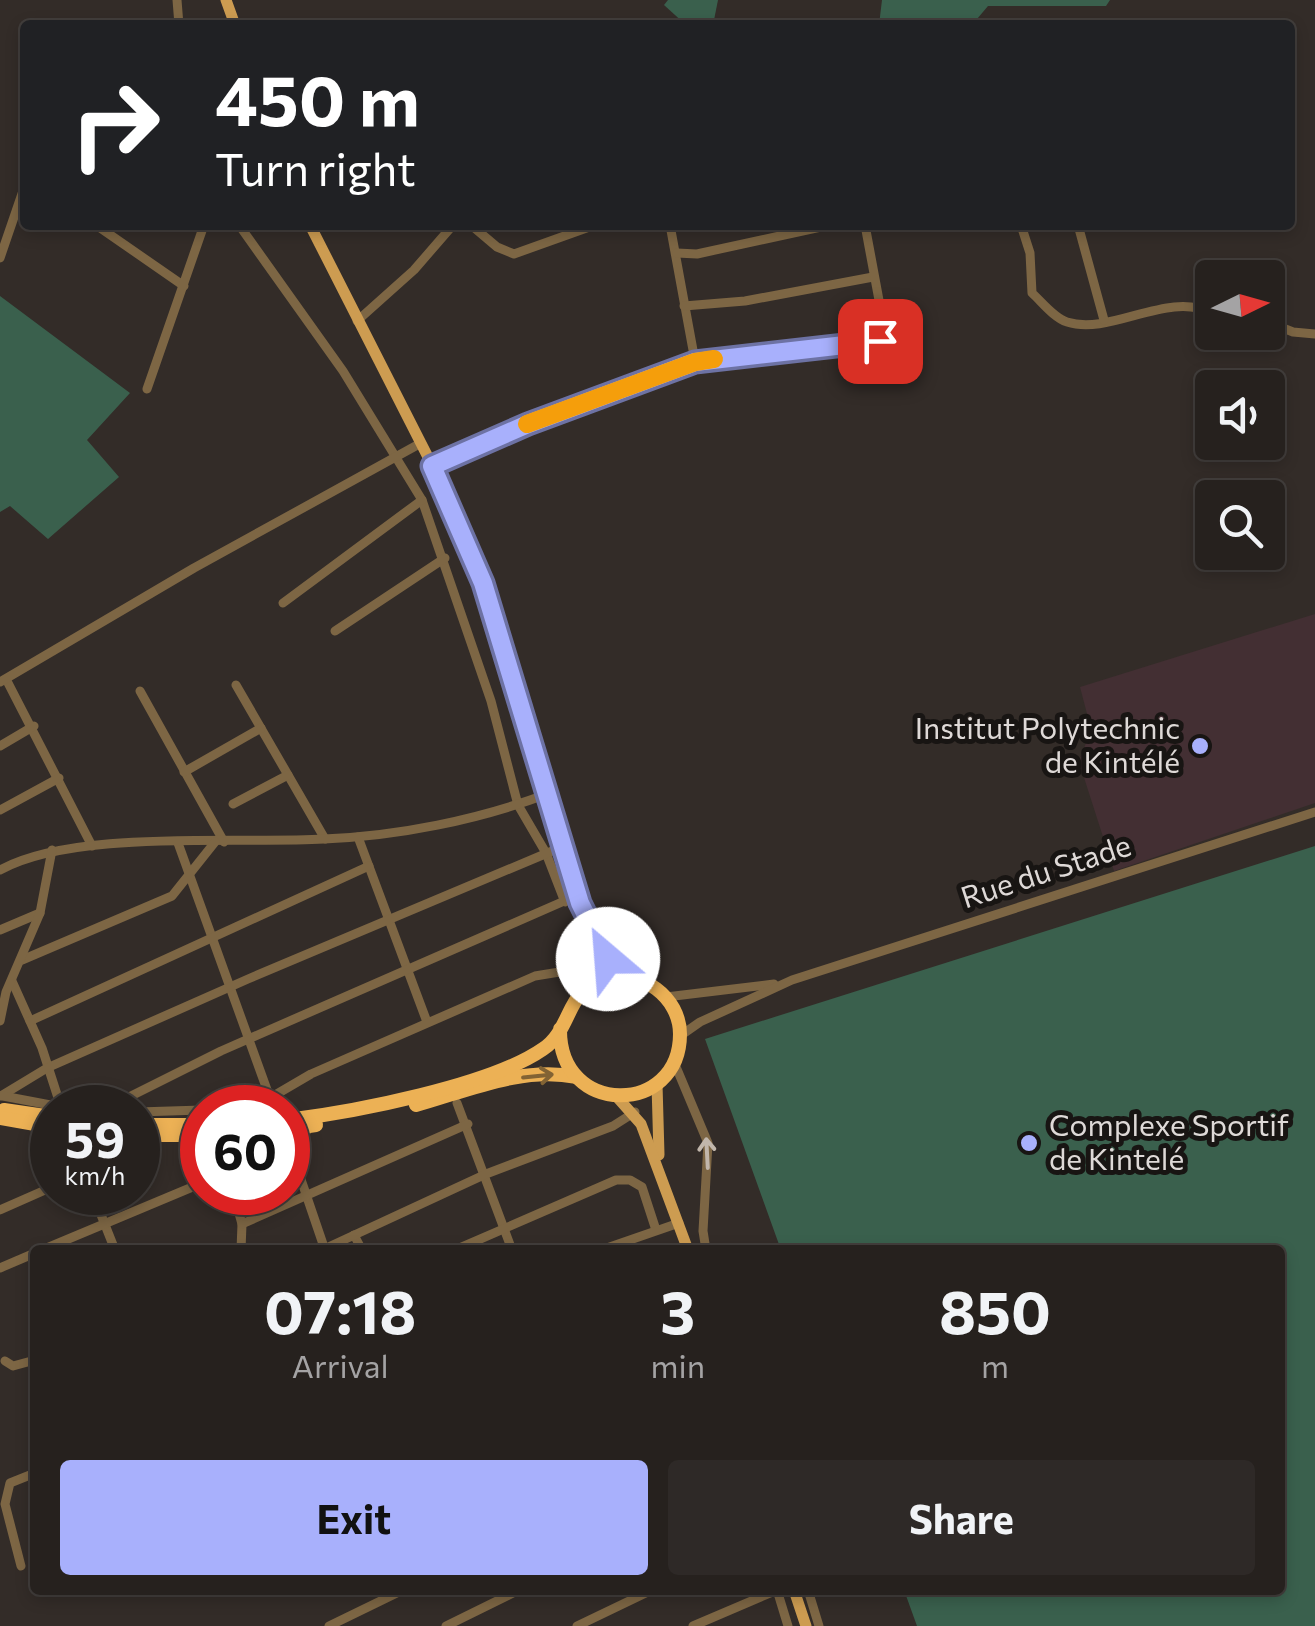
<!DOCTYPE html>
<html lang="en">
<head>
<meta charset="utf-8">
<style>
	:root { --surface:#26211e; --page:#2e2927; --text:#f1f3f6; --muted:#a4a3a4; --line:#423e3c; --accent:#a8b0fc }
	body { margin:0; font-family:Commissioner,sans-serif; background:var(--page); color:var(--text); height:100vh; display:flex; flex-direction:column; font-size:38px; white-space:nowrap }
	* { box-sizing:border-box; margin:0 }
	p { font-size:32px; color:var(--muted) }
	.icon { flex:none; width:55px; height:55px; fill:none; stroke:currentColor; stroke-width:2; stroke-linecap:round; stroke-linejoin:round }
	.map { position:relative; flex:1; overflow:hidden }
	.details { position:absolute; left:30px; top:1245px; width:1255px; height:350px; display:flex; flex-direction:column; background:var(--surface); border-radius:10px; box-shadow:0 5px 15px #0003,0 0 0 2px var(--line) }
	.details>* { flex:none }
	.guide { position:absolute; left:20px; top:20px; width:1275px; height:210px; border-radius:10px; box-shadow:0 5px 15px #0003,0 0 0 2px var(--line); background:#202124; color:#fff; overflow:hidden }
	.needle { width:65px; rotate:85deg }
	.tools { position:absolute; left:1195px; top:260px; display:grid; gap:20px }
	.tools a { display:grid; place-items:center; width:90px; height:90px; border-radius:10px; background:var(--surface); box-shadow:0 5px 15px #0003,0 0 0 2px var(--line); font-size:50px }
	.speed { position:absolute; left:30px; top:1085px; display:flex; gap:20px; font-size:50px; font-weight:700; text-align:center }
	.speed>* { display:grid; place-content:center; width:130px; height:130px; border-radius:50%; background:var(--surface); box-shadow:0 5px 15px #0003,0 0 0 2px var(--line); line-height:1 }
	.speed small { font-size:25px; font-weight:400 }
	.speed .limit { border:15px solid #d22; background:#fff; color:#111 }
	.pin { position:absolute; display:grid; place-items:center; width:85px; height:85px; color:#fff; margin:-42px; border-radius:20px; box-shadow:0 5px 15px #0006 }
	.me { position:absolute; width:110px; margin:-55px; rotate:333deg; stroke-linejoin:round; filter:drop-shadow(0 0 8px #0008) }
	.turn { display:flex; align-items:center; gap:35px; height:210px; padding:0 30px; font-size:45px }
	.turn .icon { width:130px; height:130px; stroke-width:2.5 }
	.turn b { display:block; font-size:70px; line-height:85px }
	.eta { display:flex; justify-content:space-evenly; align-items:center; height:170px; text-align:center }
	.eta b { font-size:60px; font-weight:700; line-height:70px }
	.primary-button { display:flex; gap:20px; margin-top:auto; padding:20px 30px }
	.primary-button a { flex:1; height:115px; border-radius:10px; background:var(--accent); color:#111; font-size:40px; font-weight:700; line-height:115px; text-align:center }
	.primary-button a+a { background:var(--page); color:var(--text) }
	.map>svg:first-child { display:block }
</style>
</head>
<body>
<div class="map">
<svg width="1315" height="1626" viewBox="0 0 1315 1626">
	<rect width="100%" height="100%" fill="#332c28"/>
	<path fill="#432f33" d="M1315,614V803L1114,871L1079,762L1091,729L1080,687Z"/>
	<g fill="#3a604d">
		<path d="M668,0H718L713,25H686L664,5Z"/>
		<path d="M882,0H1110L1106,6H988L972,25H879Z"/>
		<path d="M0,296L130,393L87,440L119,477L48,539L10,506L0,512Z"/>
		<path d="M1315,846V1626H917L904,1590H1280V1250H781L705,1039Z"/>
	</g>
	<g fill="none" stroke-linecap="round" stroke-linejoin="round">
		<g stroke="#7d6644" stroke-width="9">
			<path d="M177,0L179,25"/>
			<path d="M632,25H640"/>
			<path d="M96,225L184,286"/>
			<path d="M239,225L343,371L422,500L491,701L518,805L546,853L565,902"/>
			<path d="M471,225L497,247L514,254L595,225"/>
			<path d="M670,225L695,361"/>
			<path d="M1021,225L1030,253L1032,293C1042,302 1054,318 1067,322C1111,336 1168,290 1212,313"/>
			<path d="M1078,225L1104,320"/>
			<path d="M677,253L697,254L830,225"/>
			<path d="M0,258L25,185"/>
			<path d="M684,306L745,301L873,277"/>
			<path d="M357,321L414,270L453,225"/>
			<path d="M1268,322L1293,332L1315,334"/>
			<path d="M147,389L204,225"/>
			<path d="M432,466L528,424L695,361L880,341L884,327L865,225"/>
			<path d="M283,603L422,500"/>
			<path d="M335,631L445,558"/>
			<path d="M6,679L92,846"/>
			<path d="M0,682L194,568L421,443"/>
			<path d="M236,685L325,839"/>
			<path d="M140,691L224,842"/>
			<path d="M0,746L34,726"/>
			<path d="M184,772L261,728"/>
			<path d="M233,804L288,775"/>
			<path d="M0,810L59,778"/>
			<path d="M358,837L427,1022"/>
			<path d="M178,843L270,1098"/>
			<path d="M0,870C74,829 236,844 324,839C398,836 478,820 547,794"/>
			<path d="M0,930L40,913"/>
			<path d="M22,960L172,896L215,842"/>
			<path d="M12,981L42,1048L61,1107"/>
			<path d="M666,997L774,984"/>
			<path d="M0,1021L6,992L40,913L52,850"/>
			<path d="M30,1021L369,866"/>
			<path d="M680,1036L700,1022L792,980L1315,812"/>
			<path d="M674,1062L708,1143L703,1231L706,1250"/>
			<path d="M1,1096L47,1068L248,979L564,846"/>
			<path d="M3,1096L61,1107"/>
			<path d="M457,1103L512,1250"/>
			<path d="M107,1108L221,1051L578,895"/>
			<path d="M220,1108L270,1098L311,1074L535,976L584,968"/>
			<path d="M138,1112L202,1110"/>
			<path d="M309,1127L293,1156L325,1250"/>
			<path d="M138,1148L162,1137"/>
			<path d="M92,1192L115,1250"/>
			<path d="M233,1192L242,1224L241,1250"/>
			<path d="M0,1210L52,1187"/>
			<path d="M242,1224L468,1124"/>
			<path d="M354,1235L362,1250"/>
			<path d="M42,1250L202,1183"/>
			<path d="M322,1250L486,1174L613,1126L635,1112"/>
			<path d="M455,1250L616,1180H630L642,1187L656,1230"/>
			<path d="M601,1250L679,1223"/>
			<path d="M0,1268L35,1253"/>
			<path d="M5,1361L13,1366L35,1360"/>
			<path d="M21,1566L5,1504L10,1483L35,1473"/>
			<path d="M777,1590L788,1626"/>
			<path d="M808,1590L819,1626"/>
			<path d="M329,1626L403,1590"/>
			<path d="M446,1626L519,1590"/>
			<path d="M577,1626L652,1590"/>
			<path d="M693,1626L777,1590"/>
		</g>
		<g stroke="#cd9c51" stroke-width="11">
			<path d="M226,0L235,25"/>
			<path d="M310,225L430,461L497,623L578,895L584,961L581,991"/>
			<path d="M584,911L608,959L626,976"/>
			<path d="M657,1084L659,1155"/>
			<path d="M617,1097L641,1124L688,1250"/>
			<path d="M794,1590L806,1626"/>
		</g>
		<g stroke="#ecb155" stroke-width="14">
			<path d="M416,1105C467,1091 522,1066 576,1077"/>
			<path d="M4,1110L52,1117"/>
			<path d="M0,1118L52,1127"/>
			<path d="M288,1120C353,1112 490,1086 543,1049C573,1029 565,989 606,978C641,969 680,997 680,1034C680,1116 559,1117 560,1029"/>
			<path d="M138,1125H202"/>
			<path d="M288,1129L316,1125"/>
			<path d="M138,1135H202"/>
		</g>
	</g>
	<defs><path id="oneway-shaft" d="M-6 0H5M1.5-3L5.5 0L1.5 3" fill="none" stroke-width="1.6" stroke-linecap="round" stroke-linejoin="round" transform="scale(2.5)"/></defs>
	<use stroke="#826334" href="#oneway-shaft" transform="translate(538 1076) rotate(-6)"/>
	<use stroke="#c1b6ab" href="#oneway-shaft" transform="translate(707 1153) rotate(-93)"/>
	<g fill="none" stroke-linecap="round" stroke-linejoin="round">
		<defs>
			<path id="route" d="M608,959L580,903L483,583L432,466L528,424L695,362L880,341"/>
		</defs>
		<use href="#route" stroke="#6d72a4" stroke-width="25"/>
		<use href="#route" stroke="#a8b0fc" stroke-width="18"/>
		<path stroke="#f59e0b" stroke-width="18" d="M527,424L695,362L714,359"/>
	</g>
	<g fill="#a8b0fc" stroke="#181513" stroke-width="4">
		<circle cx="1200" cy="746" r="10"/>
		<circle cx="1029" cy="1143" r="10"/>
	</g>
	<g text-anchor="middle" stroke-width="10" stroke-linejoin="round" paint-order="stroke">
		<g font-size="30" fill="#ded9d7" stroke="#181513" text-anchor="end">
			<text x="1180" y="739">Institut Polytechnic<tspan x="1180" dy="34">de Kintélé</tspan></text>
			<text x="1049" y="1136" text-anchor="start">Complexe Sportif<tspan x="1049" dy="34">de Kintelé</tspan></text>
		</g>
		<g font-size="30" fill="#ded9d7" stroke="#181513">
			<text transform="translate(1046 872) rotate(-18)" y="10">Rue du Stade</text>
		</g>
	</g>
</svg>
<div class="tools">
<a><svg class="needle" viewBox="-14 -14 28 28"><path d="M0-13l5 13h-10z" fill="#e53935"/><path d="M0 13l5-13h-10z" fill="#a4a3a4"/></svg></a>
<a><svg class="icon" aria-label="sound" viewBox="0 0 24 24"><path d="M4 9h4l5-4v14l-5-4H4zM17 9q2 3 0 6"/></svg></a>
<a><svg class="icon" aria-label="search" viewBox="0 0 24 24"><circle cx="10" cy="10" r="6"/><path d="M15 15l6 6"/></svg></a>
</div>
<div class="speed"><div>59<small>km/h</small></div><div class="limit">60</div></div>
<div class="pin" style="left:880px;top:341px;background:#d93025"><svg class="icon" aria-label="arrive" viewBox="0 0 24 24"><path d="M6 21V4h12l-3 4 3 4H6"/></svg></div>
<svg class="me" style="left:608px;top:959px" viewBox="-20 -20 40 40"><circle r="19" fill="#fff"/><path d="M0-13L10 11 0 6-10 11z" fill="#a8b0fc"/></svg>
<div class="guide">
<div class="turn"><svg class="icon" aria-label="right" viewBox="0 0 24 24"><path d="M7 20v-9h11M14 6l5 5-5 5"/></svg><div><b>450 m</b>Turn right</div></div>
</div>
<section class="details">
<div class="eta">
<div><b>07:18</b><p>Arrival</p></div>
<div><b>3</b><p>min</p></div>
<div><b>850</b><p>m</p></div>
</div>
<div class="primary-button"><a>Exit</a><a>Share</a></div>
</section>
</div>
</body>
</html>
